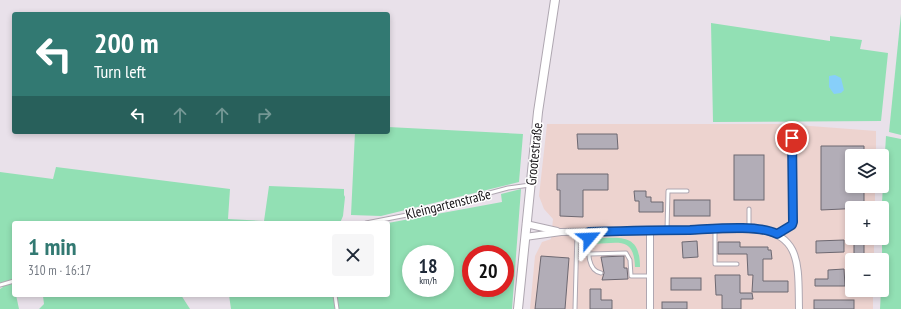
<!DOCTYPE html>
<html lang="en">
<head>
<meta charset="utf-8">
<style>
	:root { --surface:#fff; --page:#f6f6f7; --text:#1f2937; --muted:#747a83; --accent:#327972 }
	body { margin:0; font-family:"PT Sans Narrow",sans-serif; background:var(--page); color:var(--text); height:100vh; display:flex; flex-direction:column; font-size:15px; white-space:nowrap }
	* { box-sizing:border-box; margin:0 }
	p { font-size:13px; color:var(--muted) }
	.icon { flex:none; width:22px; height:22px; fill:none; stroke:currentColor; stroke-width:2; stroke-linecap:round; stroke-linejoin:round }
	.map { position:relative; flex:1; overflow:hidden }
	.details { position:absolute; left:12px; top:221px; width:378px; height:76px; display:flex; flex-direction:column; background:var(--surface); border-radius:4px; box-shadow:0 2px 6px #0003 }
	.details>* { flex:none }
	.banner { position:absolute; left:12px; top:12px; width:378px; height:122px; border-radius:4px; box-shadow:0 2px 6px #0003; background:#327972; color:#fff; overflow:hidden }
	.buttons { position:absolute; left:845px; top:149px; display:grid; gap:8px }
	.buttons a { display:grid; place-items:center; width:44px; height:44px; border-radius:4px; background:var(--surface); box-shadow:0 2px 6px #0003; font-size:20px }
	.speed { position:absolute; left:402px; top:245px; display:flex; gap:8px; font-size:20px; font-weight:700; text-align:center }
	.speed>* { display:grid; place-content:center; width:52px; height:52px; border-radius:50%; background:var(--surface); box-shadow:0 2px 6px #0003; line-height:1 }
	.speed small { font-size:10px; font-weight:400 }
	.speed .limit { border:6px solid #d22; background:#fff; color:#111 }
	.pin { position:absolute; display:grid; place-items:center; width:34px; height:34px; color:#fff; margin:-17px; border:2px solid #fff; border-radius:50%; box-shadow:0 1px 4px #0007 }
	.me { position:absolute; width:44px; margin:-22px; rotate:64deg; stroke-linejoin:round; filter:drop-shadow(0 0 3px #0008) }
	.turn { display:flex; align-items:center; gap:14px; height:84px; padding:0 16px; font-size:18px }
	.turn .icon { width:52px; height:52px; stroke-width:2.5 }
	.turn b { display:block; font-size:28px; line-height:34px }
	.lanes { display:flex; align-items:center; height:38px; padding:0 16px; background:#0003; justify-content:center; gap:20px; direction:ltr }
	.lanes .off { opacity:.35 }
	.round { display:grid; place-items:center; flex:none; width:42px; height:42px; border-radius:4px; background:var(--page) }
	.head { display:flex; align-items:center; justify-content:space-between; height:68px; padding:0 16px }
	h1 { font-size:24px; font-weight:700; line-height:30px; color:var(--accent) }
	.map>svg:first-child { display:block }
</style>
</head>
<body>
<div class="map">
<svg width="901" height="309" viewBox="0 0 901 309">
	<rect width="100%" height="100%" fill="#e9e1ea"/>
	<path fill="#edd3cf" d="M547,124H784L876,131V156H852V186H875V208H852V238H874V260H852V290H873V309H530L535,256L542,242L551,239L553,219L544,209L539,196Z"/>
	<g fill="#92e0b4" fill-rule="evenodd">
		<path d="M901,14V135L889,132Z"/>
		<path d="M711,23L830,41V36L862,40L860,49L888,53L881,121L713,122Z"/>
		<path d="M388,127L523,134L519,182L381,216L351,215L355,132H388Z"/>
		<path d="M886,136L901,139V309H880L881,290H882V202Z"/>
		<path d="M56,167L230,189L228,219L264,221L269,186L344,189V195L345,197L343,216L340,223H14V295H16L19,309H0V289L3,287L0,283V172L53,179Z"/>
		<path d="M521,189L512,309H231L229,295H388V223L502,202L501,194ZM411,254H445V288H411ZM471,254H505V288H471Z"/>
		<path d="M594,238C621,238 640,233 640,267H635C634,237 619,243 595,244V248Z"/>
		<path d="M52,295H181L190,309H39L44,304L43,296Z"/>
	</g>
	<path fill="#87cffa" d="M835,75L841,78L844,90L841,93L834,94L829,87V76Z"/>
	<g fill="#b2adb7" stroke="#6d6871">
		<path d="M577,134H617L618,149H578Z"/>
		<path d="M821,146H864V156H852V186H864V208L821,210Z"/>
		<rect x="734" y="155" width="30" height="45"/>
		<path d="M557,174H608V190H583V217L560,216V190H557Z"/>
		<path d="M634,191H646V197H651V202H663V212H639V201H635Z"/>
		<rect x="674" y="200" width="36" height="16"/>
		<path d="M844,240V252L816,253V241Z"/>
		<path d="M697,241L698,257L683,258L682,242Z"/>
		<rect x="854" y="241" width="10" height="13"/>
		<path d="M718,242H740V247H768V250H771L772,259H763V281H788V292H752L753,275H748L747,254H718Z"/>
		<path d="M541,256L569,258L565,309H535Z"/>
		<path d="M624,256V268H627L628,279L602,280L604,273L601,257Z"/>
		<path d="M844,269L845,286H815V279H828V270Z"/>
		<path d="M715,275H740V293H752L753,299H741V309H722V295H716Z"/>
		<rect x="671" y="278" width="30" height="12"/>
		<path d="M590,289H601V300H612V309H590Z"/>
		<rect x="814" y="300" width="40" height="9"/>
		<rect x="662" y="302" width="25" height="7"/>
	</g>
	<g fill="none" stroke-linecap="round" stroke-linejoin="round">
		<defs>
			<g id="lane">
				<path d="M366,223L412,214L508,188L530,185"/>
				<path d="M749,229V209"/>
				<path d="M667,230L668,191H687"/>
				<path d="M715,230V264H737"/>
				<path d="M589,232C589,245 585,270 601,273"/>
				<path d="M777,234L792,225L793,222L792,138"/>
				<path d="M590,254L626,253L630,260L631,276H650"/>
				<path d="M0,285L14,281"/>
				<path d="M335,295L337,309"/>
				<path d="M575,309L577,232"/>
			</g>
			<g id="street">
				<path d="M526,224L557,231"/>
				<path d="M650,230V309"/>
				<path d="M525,237L561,232L750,229C803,231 798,267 799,309"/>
			</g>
			<path id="secondary" d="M518,309L538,112L555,0"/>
		</defs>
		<use href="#lane" stroke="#afa7b1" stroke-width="5"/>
		<use href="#street" stroke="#afa7b1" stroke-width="8"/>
		<use href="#secondary" stroke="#afa7b1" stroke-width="10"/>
		<use href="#lane" stroke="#fff" stroke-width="3"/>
		<use href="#street" stroke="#fff" stroke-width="6"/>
		<use href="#secondary" stroke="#fff" stroke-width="8"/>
	</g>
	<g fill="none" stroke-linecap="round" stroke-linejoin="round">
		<defs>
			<path id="route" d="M589,238V232C622,231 656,230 690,230C712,229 759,224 777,234L792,225L793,222L792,138"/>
		</defs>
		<use href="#route" stroke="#114b97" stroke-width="10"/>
		<use href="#route" stroke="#1a73e8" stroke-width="7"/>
	</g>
	<g text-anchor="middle" stroke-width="3" stroke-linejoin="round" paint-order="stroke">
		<g font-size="14" fill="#161317" stroke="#fff">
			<text transform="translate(534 154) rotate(-84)" y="5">Grootestraße</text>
			<text transform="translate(448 204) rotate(-14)" y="5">Kleingartenstraße</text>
		</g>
	</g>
</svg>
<div class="buttons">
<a><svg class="icon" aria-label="layers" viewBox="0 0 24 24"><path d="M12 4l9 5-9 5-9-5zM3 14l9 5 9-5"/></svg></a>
<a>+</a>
<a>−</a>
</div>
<div class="speed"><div>18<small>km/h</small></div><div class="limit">20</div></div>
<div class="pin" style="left:792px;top:138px;background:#d93025"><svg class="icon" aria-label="arrive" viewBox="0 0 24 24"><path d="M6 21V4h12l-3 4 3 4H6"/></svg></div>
<svg class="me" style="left:589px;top:238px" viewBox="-20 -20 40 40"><path d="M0-17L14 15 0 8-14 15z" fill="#1a73e8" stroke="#fff" stroke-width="4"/></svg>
<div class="banner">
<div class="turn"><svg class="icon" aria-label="left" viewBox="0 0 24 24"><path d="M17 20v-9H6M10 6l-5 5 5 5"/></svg><div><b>200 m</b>Turn left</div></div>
<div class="lanes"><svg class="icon" aria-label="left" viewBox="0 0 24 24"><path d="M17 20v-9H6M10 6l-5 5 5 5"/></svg><svg class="icon off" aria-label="ahead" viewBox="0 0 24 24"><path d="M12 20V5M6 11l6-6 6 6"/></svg><svg class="icon off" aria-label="ahead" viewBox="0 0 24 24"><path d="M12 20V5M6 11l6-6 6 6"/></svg><svg class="icon off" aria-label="right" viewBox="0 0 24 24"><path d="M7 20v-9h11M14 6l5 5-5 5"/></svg></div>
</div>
<section class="details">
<div class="head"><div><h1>1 min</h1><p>310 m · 16:17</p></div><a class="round"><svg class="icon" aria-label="close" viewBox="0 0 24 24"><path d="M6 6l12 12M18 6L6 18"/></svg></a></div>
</section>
</div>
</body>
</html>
